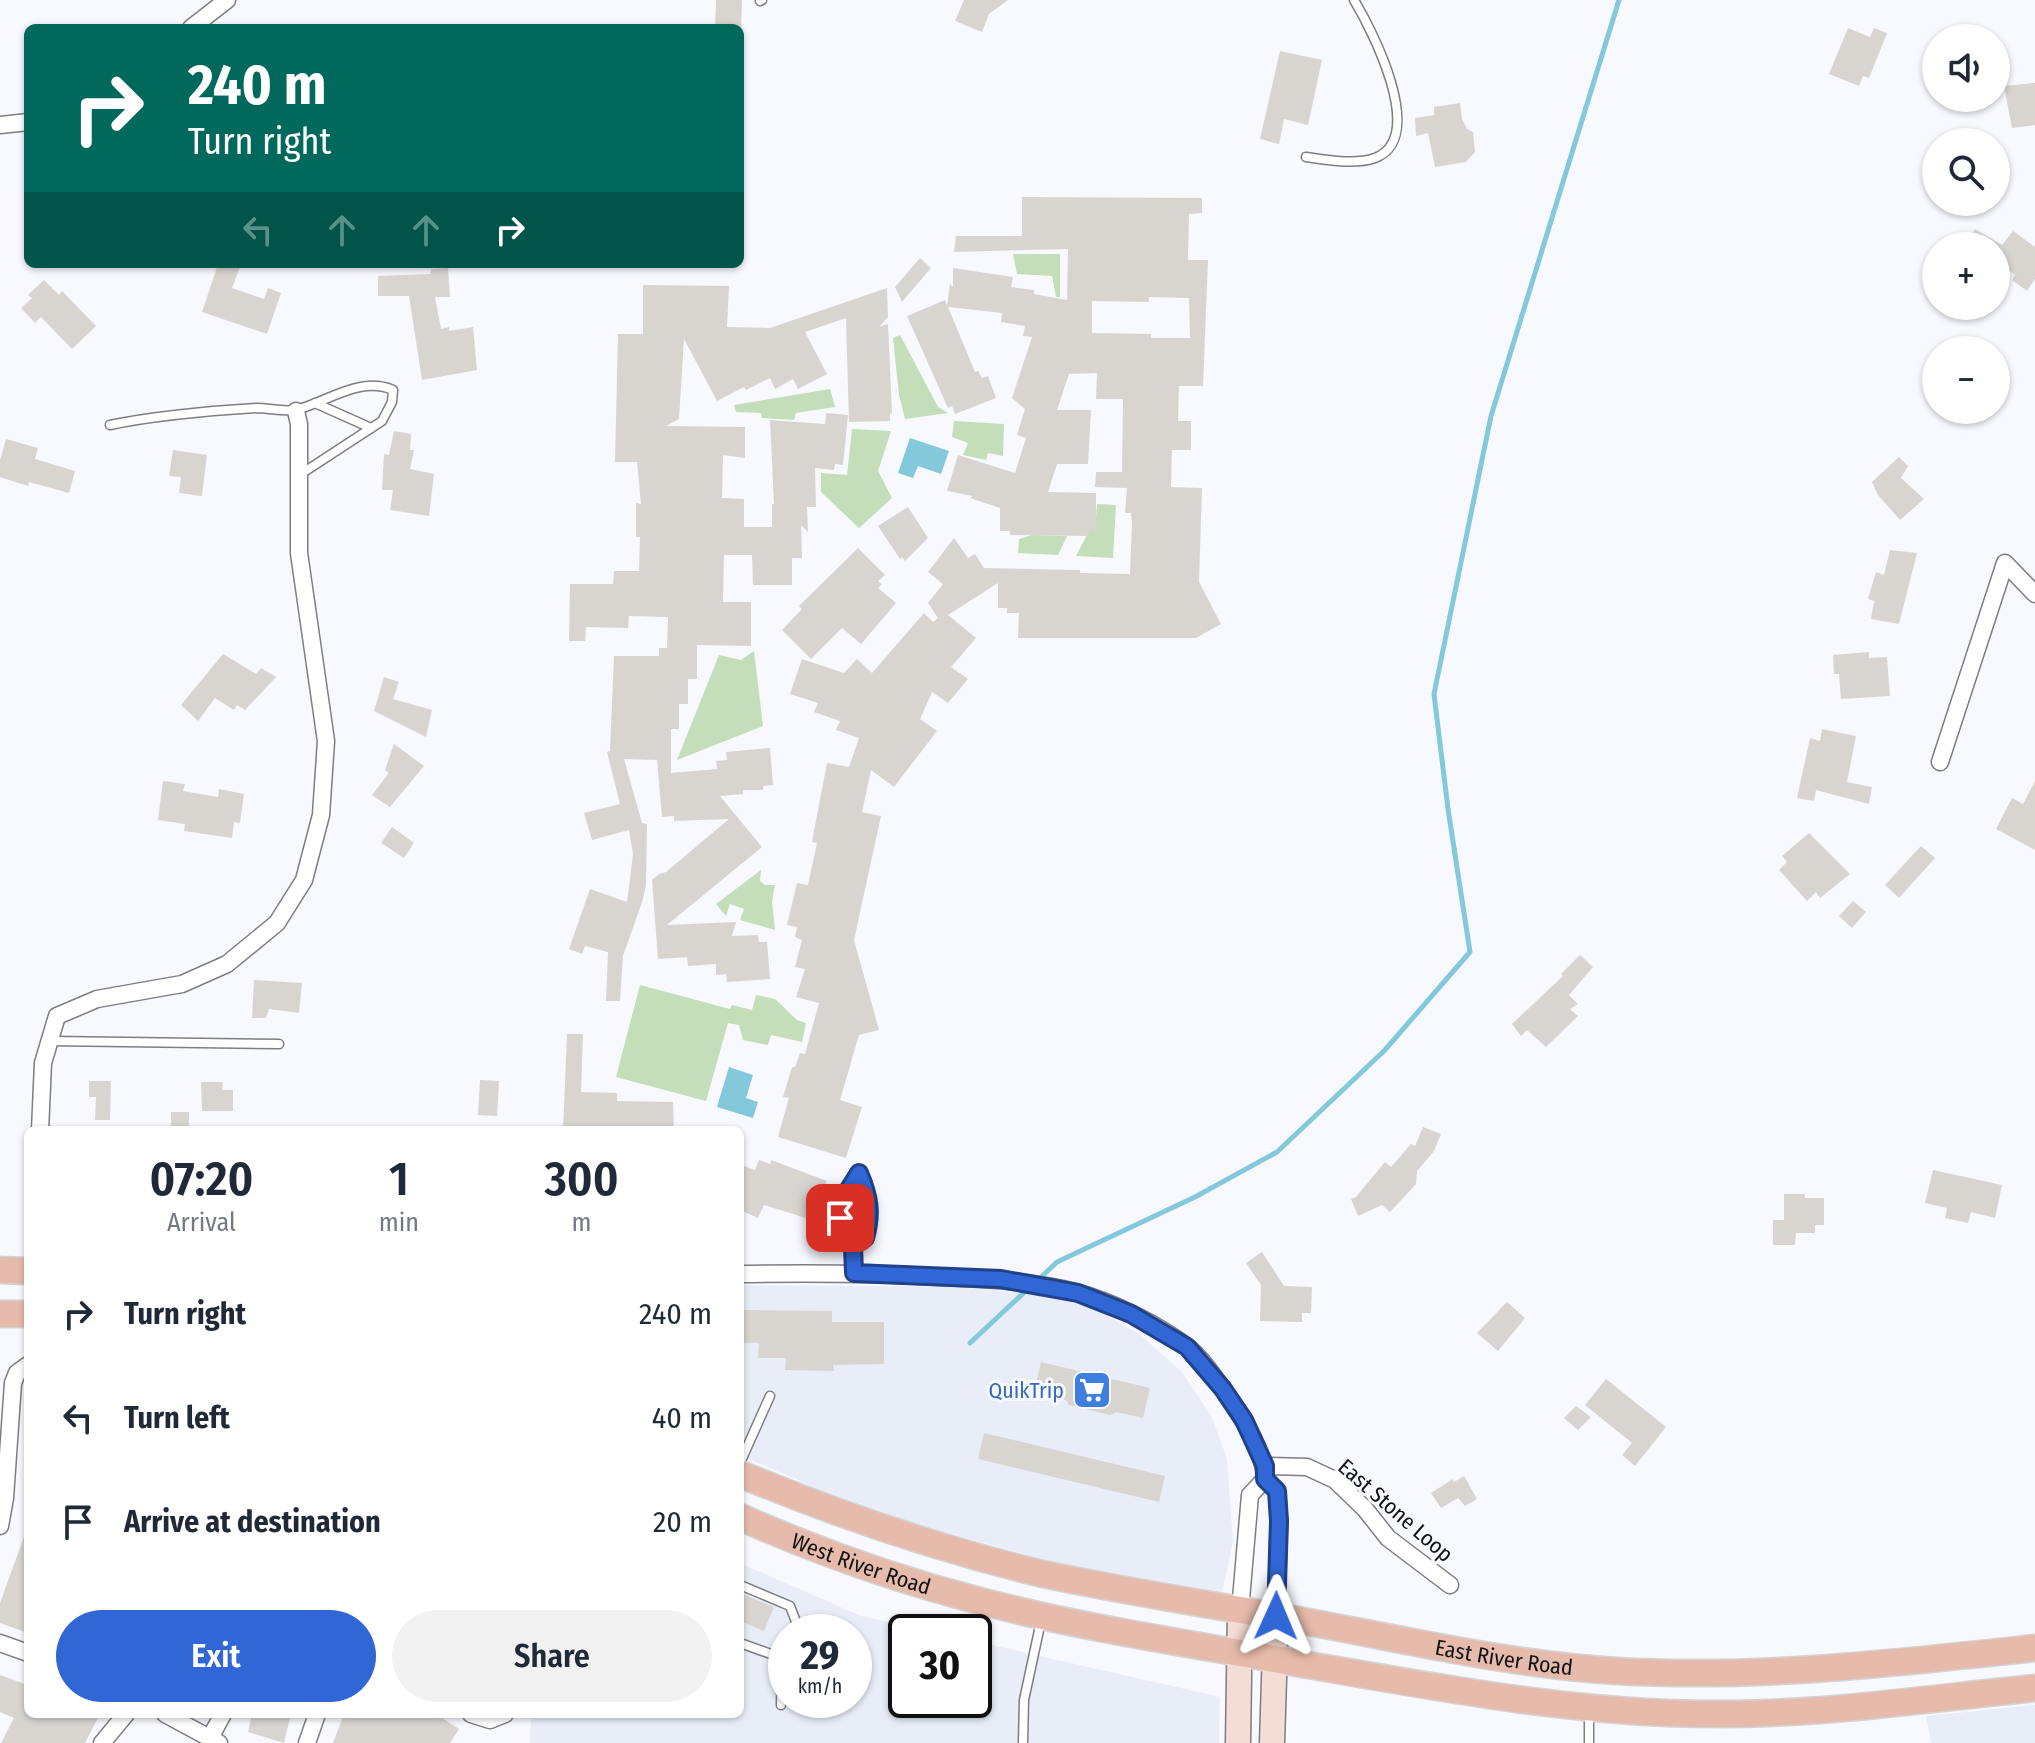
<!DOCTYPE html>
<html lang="en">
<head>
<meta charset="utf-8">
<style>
	:root { --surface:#fff; --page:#f2f2f3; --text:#1f2937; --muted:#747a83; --accent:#3066d5 }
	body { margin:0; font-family:"Fira Sans Condensed",sans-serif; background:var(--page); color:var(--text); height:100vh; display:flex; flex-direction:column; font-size:30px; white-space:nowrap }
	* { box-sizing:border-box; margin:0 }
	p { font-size:26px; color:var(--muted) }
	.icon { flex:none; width:44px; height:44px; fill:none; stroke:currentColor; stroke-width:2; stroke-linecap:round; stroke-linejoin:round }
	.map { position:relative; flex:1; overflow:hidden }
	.drawer { position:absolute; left:24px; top:1126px; width:720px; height:592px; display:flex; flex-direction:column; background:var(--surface); border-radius:12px; box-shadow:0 2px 6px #0004 }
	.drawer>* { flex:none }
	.top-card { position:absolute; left:24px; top:24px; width:720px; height:244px; border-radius:12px; box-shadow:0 2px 6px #0004; background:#00695c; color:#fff; overflow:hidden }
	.fabs { position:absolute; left:1922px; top:24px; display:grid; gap:16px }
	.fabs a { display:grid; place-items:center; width:88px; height:88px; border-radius:50%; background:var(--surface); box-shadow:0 2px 6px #0004; font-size:40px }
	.speed { position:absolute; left:768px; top:1614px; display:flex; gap:16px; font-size:40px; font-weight:700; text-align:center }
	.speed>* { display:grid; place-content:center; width:104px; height:104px; border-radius:50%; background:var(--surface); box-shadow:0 2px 6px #0004; line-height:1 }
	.speed small { font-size:20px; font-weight:400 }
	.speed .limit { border:4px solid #111; border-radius:12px; background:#fff; color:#111 }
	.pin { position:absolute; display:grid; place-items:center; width:68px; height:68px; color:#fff; margin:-34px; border-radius:16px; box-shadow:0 4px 12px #0006 }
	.me { position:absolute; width:88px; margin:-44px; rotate:1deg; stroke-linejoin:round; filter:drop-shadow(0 0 6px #0008) }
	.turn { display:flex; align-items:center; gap:28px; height:168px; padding:0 32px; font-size:36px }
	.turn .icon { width:104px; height:104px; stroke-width:2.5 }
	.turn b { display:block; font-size:56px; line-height:68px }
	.lanes { display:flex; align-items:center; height:76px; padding:0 32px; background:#0003; justify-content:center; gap:40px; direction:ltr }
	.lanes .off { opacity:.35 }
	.eta { display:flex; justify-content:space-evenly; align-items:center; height:136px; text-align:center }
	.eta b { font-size:48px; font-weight:600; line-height:56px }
	.cta { display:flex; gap:16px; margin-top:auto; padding:16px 32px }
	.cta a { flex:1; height:92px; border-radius:48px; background:var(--accent); color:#fff; font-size:32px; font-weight:600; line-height:92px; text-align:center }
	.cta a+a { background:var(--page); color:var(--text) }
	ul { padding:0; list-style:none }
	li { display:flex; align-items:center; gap:24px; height:104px; padding:0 32px }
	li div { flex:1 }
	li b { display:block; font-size:30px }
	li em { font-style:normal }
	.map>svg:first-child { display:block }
</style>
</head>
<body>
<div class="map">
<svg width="2035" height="1743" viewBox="0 0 2035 1743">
	<rect width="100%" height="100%" fill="#f7f9fe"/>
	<g fill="#e8edf8" fill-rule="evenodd">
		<path d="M740,1285L959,1287L1050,1296L1089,1305L1139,1334L1182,1372L1212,1417L1227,1459L1233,1542L1222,1592L1055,1562L919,1525L816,1488L740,1455Z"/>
		<path d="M740,1563L861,1616L933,1632H906V1700H974V1641L1220,1697L1219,1743H530L531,1714H740ZM786,1632H854V1700H786Z"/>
		<path d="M2035,1705V1743H1931L1926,1716Z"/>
	</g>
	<g fill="#c3deb8">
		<path d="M1013,254H1060V297H1056L1052,276L1017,274Z"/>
		<path d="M900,335L938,407L948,413L905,419L899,395L893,338Z"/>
		<path d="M830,389L835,407L796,413L794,420L762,418L761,413L736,412L734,405Z"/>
		<path d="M954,421L1004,424L1003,456L988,453L986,460L963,455L968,443L952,437Z"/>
		<path d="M852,429L891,431L878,471L892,498L859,528L821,492V473L847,475Z"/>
		<path d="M1097,504L1116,505L1113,558L1076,556L1089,531H1095Z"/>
		<path d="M1032,535L1067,536L1058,555L1018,553L1019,539Z"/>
		<path d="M754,651L763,726L677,760L719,655L741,660Z"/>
		<path d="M761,870L760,881L765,885H775L772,902L775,930L740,920L744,909L730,904L726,916L716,904Z"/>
		<path d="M640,985L730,1009L732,1005L752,1010L756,995L775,999L797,1020L806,1023L802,1042L771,1035L768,1045L743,1040L739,1025L728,1023L706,1101L616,1077Z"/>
	</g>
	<g fill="#84c9db">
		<path d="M910,438L949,451L941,474L918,466L913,478L898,473Z"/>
		<path d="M729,1067L753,1075L746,1098L758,1102L753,1118L717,1107Z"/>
	</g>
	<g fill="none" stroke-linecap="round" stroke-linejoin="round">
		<g stroke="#84c9db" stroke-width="5">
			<path d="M1037,1281L1057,1262L1195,1197L1277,1152L1384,1051L1470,952L1448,809L1434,694L1491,416L1619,0"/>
			<path d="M970,1343L1030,1287"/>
		</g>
	</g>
	<g fill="#d8d5d1" fill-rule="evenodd">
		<path d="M716,0H742L741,28H715Z"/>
		<path d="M964,0H1008L989,14L982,32L955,21Z"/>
		<path d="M1848,28L1870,37L1874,28L1887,33L1869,78L1863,76L1859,86L1829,74Z"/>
		<path d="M1280,51L1322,60L1308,125L1284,119L1279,144L1260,139Z"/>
		<path d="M2035,83V125L2012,128L2004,86Z"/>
		<path d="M1460,103L1462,119L1467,129L1473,132L1475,152L1466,162L1435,167L1428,133L1416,136L1415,118L1434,115V107Z"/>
		<path d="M1022,197L1202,198V213L1189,214L1188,260H1208L1203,386H1179L1178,421H1191V450H1172L1171,487L1202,488L1199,582L1221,624L1196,638H1018L1019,613H1007V608H998V583L948,615L976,638L951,667L968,679L948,703L932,692L920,719L937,731L894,787L871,770L862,812L881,816L854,940L879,1030L859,1035L840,1100L862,1107L846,1158L778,1137L789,1098L783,1097L792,1067H795L800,1053L805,1054L819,1003L796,997L805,969L795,967L802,940L795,937L797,927L787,925L797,883L808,885L817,843L812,842L827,763L849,767L859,738L836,730L840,721L814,712L818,703L790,694L802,659L844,673L857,659L872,673L924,613L933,622L938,618L928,603L943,584L928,572L954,538L968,558L975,554L984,568L1080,570V573L1130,574L1132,524L1131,513H1125L1127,488L1095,487L1096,472H1122L1123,399H1096L1097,373L1069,374L1057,410H1091L1088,464H1057L1048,492L1096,493V532L1089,531V536L1010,535V531H1000V508L970,498L973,496L947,491L958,455L1015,473L1026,438L1017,435L1025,409L1012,398L1032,337L1023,336L1025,326L1001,322L1002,313L948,307L975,372L978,371L982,378L988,376L996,398L955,414L952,406L948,408L907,316L945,300L947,306L950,284L953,287V268L1013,277L1011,287L1034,290V294L1067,300L1068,249L954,252L956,236H1022ZM1149,297L1189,298L1190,338H1151V334L1092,333V301L1149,302Z"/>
		<path d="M1975,229L2002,245L2013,231L2035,247V279L2027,291L2012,280L2015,275L1996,261V246H1964Z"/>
		<path d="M920,258L931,268L902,302L895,287Z"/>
		<path d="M218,264H241L232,288L264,299L268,288L281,293L267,334L202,312Z"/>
		<path d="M448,268L450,297H435L441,329L449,327V331L473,327L477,370L422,380L409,296H378V276L430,274L431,269Z"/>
		<path d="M44,280L59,295L62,291L96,326L72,349L41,317L35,323L21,308L32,298L28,295Z"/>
		<path d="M643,285L729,286L727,327L770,328L887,288L888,317L879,327L888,324L892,414L890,413V421L849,422L846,318L805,332L827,374L798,389L793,379L775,389L770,378L746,390L744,387L717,401L684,339L679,419L666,426L745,427V458L723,455L722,498L744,499V527H772V504H774L770,420L825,424L826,413L848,415L843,465L835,464L834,470L815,468L816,507H807L808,532L801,525L802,558H792V585H753L752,555H724L723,602H751V646L697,645V679H688V704H679V729H671V773L717,769L716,761L727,760L726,752L770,748L773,785L763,786V790H743V794L720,796L762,847L667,925L736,922L732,936L758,935L759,942H767L770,979L727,982L726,974L716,975V964L688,966L687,957L658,959L652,880L659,874L666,872L729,819L674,821V816L662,817L657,760L624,759L642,823L647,824L646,885L643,899L623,956L620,1001H606L608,952L585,946L582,954L569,949L590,889L627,902L633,854L629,830L592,840L584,813L620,804L607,752L610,751L614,656H659V648H667L668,617L629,616L628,628L586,627L585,641H569L570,584H613L614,571H639L640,537H636V503L641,504L637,462H615L618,334H643Z"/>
		<path d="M394,431L411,434L410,450H414L410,469L434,474L429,516L390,510L393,490H382L384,454L389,455Z"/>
		<path d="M6,439L38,448L35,459L75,471L69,493L29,482L28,486L0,477V460Z"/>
		<path d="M173,450L207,455L202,496L179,493L181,477L169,476Z"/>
		<path d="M1899,457L1908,466L1901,478L1924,499L1900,520L1878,495L1872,482Z"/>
		<path d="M908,507L928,538L905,561L902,557L900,559L878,526Z"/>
		<path d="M858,548L885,575L878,581L882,584L878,588L896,603L861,644L842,628L811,659L782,630L802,609L799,606Z"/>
		<path d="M1890,550L1917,553L1899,624L1871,619L1874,601L1868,599L1876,572L1884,575Z"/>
		<path d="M1869,652V658L1887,657L1890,696L1841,699L1839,674H1834L1833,655Z"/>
		<path d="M223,654L256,674L261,668L276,677L245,710L237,705L234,710L215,698L198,721L181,705Z"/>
		<path d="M384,677L399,682L393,699L432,710L426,737L374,711Z"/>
		<path d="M1822,729L1856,736L1847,782L1872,787L1869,804L1816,790L1814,801L1797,798L1810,738L1820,741Z"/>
		<path d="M394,744L424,766L390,807L372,795L389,773L385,770Z"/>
		<path d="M163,781L185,784L183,791L218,797L219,789L244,794L240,823L234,822L232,838L184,831L185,824L158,820Z"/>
		<path d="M2035,781V850L1996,829L2012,798L2023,804Z"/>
		<path d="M392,827L414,843L404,858L381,843Z"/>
		<path d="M1809,833L1850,874L1820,898L1816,892L1807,901L1779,870L1787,862L1782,856Z"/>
		<path d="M1921,846L1935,858L1899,898L1885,885Z"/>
		<path d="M1853,901L1866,912L1852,928L1839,916Z"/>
		<path d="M1580,955L1593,967L1569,995L1578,1004L1570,1009L1578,1016L1546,1047L1527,1030L1521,1036L1512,1024L1563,976L1561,974Z"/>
		<path d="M254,980L302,983L299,1013L269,1009L266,1018H252Z"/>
		<path d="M567,1034H583L581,1092L617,1093V1101L673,1102L674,1130H563Z"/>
		<path d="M480,1080L499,1081L497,1116L478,1115Z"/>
		<path d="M89,1081H111L110,1120H95L96,1097H89Z"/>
		<path d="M201,1082H223L222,1090H233V1111H202Z"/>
		<rect x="171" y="1112" width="18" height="18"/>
		<path d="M1423,1127L1441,1134L1434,1151L1417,1171L1416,1184L1390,1212L1382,1205L1358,1216L1351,1199L1356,1197L1385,1162L1391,1167L1411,1144L1415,1146Z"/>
		<path d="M759,1160L770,1164L771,1160L827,1181L814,1216L807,1213L806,1218L764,1205L758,1218L740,1210V1178L744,1166L755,1170Z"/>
		<path d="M1933,1170L2002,1185L1995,1218L1971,1212L1968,1223L1945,1218L1947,1208L1925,1203Z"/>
		<path d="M1784,1194H1805V1198H1824V1225H1815V1233H1796L1795,1245H1773V1220H1784Z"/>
		<path d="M1262,1252L1284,1286L1312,1287L1311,1313H1302V1322L1260,1321L1261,1285L1246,1263Z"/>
		<path d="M1507,1302L1525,1318L1498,1351L1477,1333Z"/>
		<path d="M740,1310L832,1311V1322H884V1364L833,1365L834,1371L785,1370L786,1358H758L759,1343H740Z"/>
		<path d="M1041,1362L1150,1388L1143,1418L1116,1412L1110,1415L1069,1405L1066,1400L1034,1393Z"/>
		<path d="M1606,1379L1666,1427L1635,1466L1622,1455L1632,1443L1585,1405Z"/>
		<path d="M1576,1406L1591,1417L1578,1430L1564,1418Z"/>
		<path d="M984,1433L1165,1476L1159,1502L978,1459Z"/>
		<path d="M1464,1476L1477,1499L1465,1506L1458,1498L1441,1508L1431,1493L1453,1479L1454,1482Z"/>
		<path d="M25,1534H28V1633L0,1623V1603Z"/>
		<path d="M740,1593L774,1607L764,1631L740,1621Z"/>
		<path d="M0,1675L28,1685V1714H100L85,1743H1L14,1718L0,1712Z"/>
		<path d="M252,1714H291L284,1743L248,1732Z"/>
		<path d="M344,1714H436L459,1729L450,1743H333Z"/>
	</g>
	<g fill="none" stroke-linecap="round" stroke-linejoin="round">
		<defs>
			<g id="service">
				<path d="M760,1L762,0"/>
				<path d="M1306,157C1327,160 1355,165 1375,158C1428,138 1372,30 1354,0"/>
				<path d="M315,403L371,428"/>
				<path d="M110,425C159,415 207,411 257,408C270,408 287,413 299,409C328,401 361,376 393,390L392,402L382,421L301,474"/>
				<path d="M50,1041L279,1044"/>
				<path d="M853,1245L865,1238C872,1213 869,1196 859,1173"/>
				<path d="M854,1273L853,1245L842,1232L840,1218L844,1197L859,1173"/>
				<path d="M740,1463L770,1396"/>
				<path d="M740,1585L790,1606L800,1632"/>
				<path d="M740,1643L782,1658L781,1705"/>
				<path d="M801,1700V1705"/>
				<path d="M1023,1743L1024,1700L1041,1621"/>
				<path d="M1589,1743V1712"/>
			</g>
			<g id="minor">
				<path d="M191,28L227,0"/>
				<path d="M0,125L28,122"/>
				<path d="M1940,762L2005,563L2035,594"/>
				<path d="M40,1130L43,1063L57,1016L97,999L182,984L227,964L277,923L304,880L321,815L326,741L299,553V424L296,411"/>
				<path d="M740,1274C807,1273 874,1273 942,1277C986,1279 1032,1281 1075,1292C1113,1302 1154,1323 1185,1345C1203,1358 1219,1384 1231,1402C1246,1424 1264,1452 1265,1479L1277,1491L1279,1521L1276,1616"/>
				<path d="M1265,1466L1307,1467L1335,1480L1365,1509L1388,1538L1450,1585"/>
				<path d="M0,1526L5,1498L13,1383L17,1373L28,1365"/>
				<path d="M1240,1611L1250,1495L1265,1479"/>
				<path d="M0,1643L28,1653"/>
				<path d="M165,1714L219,1743"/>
				<path d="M471,1714L490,1720L505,1714"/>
				<path d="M210,1738L223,1714"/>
				<path d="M102,1743L126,1714"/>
				<path d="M307,1743L317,1714"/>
			</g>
			<g id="secondary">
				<path d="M1238,1743L1240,1611"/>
				<path d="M1272,1743L1276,1616"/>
			</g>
			<g id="primary">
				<path d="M0,1270L28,1271"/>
				<path d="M0,1314H28"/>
				<path id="s1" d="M740,1474C839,1515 939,1549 1043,1574C1120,1590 1198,1603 1276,1616C1389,1636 1502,1664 1617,1671C1757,1679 1896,1663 2035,1648"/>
				<path id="s2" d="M740,1517C819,1552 901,1581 984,1602C1087,1629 1192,1644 1297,1663C1440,1688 1585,1716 1731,1714C1833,1713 1934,1698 2035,1688"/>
			</g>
		</defs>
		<use href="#service" stroke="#7c7e82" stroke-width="11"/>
		<use href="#minor" stroke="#7c7e82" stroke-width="19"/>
		<use href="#secondary" stroke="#7c7e82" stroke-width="27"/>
		<use href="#primary" stroke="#d4d4d5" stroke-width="29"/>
		<use href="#service" stroke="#fff" stroke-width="8"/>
		<use href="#minor" stroke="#fff" stroke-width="16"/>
		<use href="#secondary" stroke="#f3ddd5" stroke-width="24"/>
		<use href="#primary" stroke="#e7bbac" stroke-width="26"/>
	</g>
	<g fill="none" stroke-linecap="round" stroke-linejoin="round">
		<defs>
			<path id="route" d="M840,1218L844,1197L859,1173C869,1196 872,1213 865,1238L853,1245L854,1273L1001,1279L1078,1293L1131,1314L1187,1347L1223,1389L1244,1420L1265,1466V1479L1277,1491L1279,1521L1276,1616"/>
		</defs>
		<use href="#route" stroke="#1f428a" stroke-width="20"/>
		<use href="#route" stroke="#3066d5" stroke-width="14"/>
	</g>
	<defs>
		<symbol id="supermarket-square" viewBox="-11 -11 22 22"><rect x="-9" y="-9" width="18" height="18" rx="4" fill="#3f7fe0" stroke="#f7f9fe"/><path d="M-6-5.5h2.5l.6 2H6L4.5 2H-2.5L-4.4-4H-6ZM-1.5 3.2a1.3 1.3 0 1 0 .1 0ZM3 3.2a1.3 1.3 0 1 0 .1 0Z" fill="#fff"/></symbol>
	</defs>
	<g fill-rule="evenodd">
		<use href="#supermarket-square" x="1070" y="1368" width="44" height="44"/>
	</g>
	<g text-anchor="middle" stroke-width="6" stroke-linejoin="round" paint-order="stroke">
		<g font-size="22" fill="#366cbe" stroke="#f7f9fe" text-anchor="end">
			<text x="1064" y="1398">QuikTrip</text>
		</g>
		<g font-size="22" fill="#111213" stroke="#f7f9fe">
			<text transform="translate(1396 1510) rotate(41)" y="8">East Stone Loop</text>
			<text dy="8" stroke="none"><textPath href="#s2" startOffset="130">West River Road</textPath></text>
			<text dy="8" stroke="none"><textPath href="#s1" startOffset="788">East River Road</textPath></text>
		</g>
	</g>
</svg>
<div class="fabs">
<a><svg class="icon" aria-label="sound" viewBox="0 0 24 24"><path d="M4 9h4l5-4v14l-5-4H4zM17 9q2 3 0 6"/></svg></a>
<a><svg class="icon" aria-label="search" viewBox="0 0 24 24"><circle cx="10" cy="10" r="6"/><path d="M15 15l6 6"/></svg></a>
<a>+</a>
<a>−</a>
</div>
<div class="speed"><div>29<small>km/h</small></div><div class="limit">30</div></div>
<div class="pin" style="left:840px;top:1218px;background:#d93025"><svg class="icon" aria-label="arrive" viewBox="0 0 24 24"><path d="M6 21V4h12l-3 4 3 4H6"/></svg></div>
<svg class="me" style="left:1276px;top:1616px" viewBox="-20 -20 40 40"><path d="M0-17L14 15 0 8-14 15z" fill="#3066d5" stroke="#fff" stroke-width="4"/></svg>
<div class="top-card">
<div class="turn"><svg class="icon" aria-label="right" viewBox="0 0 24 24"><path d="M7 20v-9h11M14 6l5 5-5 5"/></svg><div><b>240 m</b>Turn right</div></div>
<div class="lanes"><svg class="icon off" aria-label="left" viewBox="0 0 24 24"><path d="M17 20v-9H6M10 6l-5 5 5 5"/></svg><svg class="icon off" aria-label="ahead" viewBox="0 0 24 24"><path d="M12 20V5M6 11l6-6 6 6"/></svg><svg class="icon off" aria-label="ahead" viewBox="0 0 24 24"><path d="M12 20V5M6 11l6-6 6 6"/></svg><svg class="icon" aria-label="right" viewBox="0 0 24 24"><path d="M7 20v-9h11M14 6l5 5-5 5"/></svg></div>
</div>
<section class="drawer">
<div class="eta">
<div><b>07:20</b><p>Arrival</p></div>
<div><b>1</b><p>min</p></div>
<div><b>300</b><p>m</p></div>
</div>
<ul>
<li><svg class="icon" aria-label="right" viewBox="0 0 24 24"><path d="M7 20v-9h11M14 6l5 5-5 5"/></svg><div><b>Turn right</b></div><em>240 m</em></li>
<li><svg class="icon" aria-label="left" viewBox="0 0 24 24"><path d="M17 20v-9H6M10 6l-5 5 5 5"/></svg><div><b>Turn left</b></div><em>40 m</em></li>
<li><svg class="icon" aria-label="arrive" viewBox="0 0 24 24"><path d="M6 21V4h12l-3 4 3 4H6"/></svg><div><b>Arrive at destination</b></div><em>20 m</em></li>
</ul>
<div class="cta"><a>Exit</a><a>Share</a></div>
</section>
</div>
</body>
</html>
